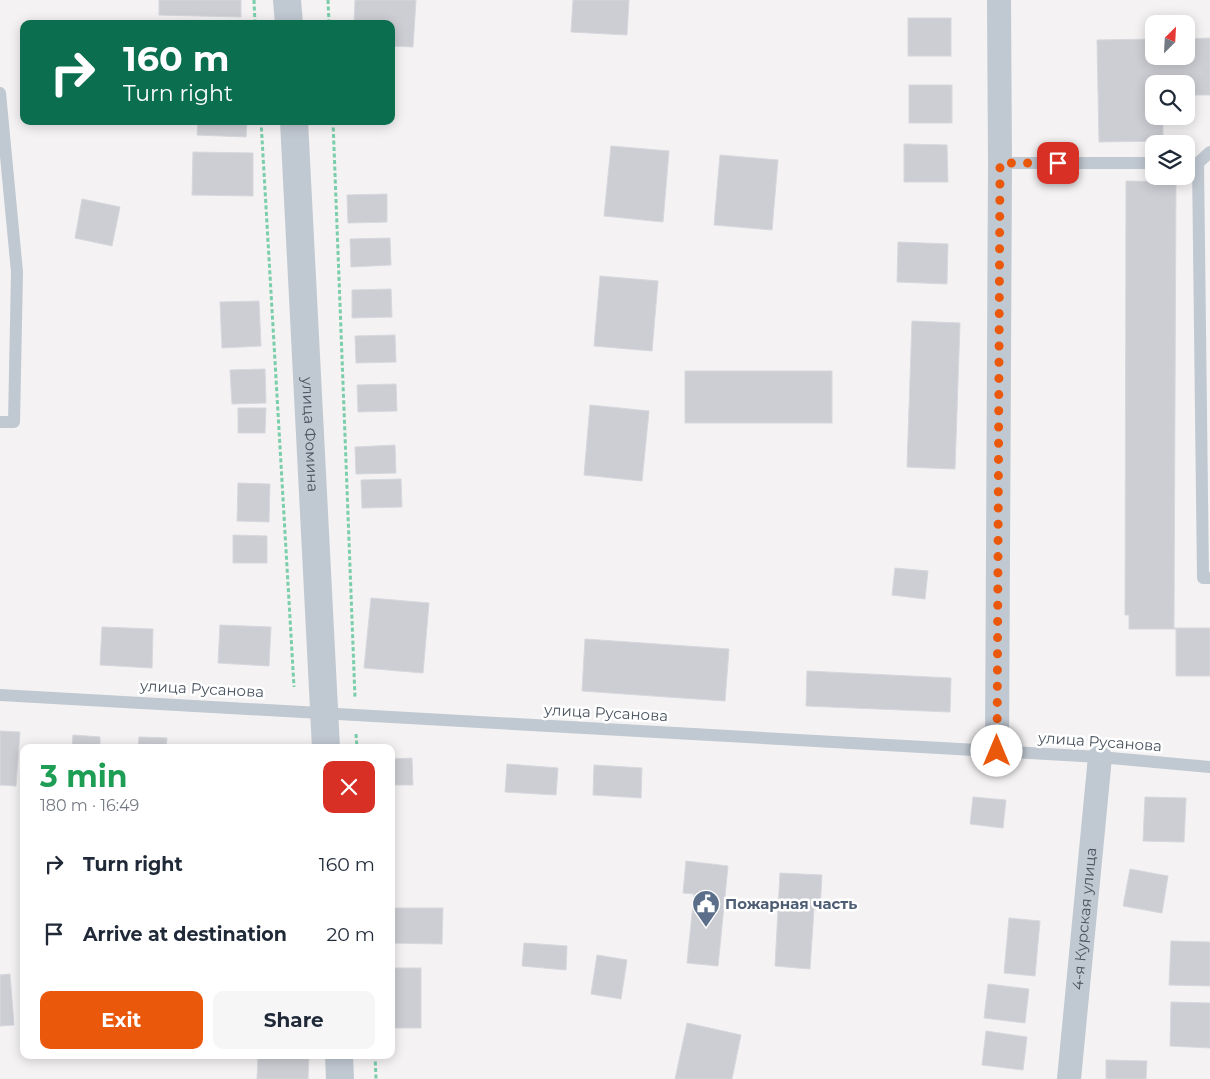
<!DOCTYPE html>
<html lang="en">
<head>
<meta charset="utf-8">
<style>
	:root { --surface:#fff; --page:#f6f6f7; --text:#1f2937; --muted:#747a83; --accent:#ea580c }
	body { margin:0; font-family:Montserrat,sans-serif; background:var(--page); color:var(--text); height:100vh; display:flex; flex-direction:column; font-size:19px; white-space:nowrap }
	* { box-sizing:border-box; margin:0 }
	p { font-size:16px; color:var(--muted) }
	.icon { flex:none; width:28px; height:28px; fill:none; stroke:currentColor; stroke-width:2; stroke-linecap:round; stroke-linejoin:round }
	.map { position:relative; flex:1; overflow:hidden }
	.drawer { position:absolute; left:20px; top:744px; width:375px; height:315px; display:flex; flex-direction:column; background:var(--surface); border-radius:10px; box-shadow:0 2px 12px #0003 }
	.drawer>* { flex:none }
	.guide { position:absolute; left:20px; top:20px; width:375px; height:105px; border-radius:10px; box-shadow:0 2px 12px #0003; background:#0b6e4f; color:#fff; overflow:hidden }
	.needle { width:32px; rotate:24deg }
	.buttons { position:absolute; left:1145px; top:15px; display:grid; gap:10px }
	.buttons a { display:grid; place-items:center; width:50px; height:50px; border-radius:10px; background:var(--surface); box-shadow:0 2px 12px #0003; font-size:25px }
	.pin { position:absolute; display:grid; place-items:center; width:42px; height:42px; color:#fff; margin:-21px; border-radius:10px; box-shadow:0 2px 8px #0006 }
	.me { position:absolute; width:55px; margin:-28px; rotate:0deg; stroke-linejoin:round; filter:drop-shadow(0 0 4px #0008) }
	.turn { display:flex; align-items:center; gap:18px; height:105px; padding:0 20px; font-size:22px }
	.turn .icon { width:65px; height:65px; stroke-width:2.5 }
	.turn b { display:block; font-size:35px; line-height:42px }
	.round { display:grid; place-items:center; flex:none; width:52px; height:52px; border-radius:10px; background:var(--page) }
	.headline { display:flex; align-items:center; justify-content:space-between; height:85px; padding:0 20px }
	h1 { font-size:30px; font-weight:700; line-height:38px; color:#1e9e55 }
	.cta { display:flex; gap:10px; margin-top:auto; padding:10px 20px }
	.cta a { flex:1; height:58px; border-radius:10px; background:var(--accent); color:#fff; font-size:20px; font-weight:700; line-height:58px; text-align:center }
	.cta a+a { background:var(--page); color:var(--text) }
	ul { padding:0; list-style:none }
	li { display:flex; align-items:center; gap:15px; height:70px; padding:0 20px }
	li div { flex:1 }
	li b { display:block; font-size:19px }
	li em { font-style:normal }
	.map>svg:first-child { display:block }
</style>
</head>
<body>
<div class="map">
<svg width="1210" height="1079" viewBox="0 0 1210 1079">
	<rect width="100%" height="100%" fill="#f4f2f2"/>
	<g fill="#ccced4" stroke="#d6d8dd">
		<path d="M159,0H241V17L159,15Z"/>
		<path d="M355,0H416L413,47L391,46V24H354Z"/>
		<path d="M573,0H629L627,35L571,32Z"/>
		<rect x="908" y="18" width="43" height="38"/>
		<path d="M1210,38V95H1186V84H1154V116H1163V141L1099,142L1097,40L1154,39V56H1186V39Z"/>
		<rect x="909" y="85" width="43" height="38"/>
		<path d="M198,121H247L246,137L197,135Z"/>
		<path d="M904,144L947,145L948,182H904Z"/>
		<path d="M611,146L669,151L663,222L604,216Z"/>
		<path d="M193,152L253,153V196L192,195Z"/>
		<path d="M720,155L778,160L772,230L714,225Z"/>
		<path d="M1126,181L1176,182L1174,628H1210V676H1176V629H1129V615H1125Z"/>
		<path d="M387,194V222L348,223L347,195Z"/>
		<path d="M82,199L120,207L112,246L75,238Z"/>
		<path d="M390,238L391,265L351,267L350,239Z"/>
		<path d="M898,242L948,244L947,284L897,282Z"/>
		<path d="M600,276L658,281L652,351L594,346Z"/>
		<path d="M391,289L392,317L352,318V290Z"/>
		<path d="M259,301L261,346L222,348L220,302Z"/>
		<path d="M912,321L960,323L955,469L907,467Z"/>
		<path d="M395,335L396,362L356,363L355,336Z"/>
		<path d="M265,369L266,403L232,404L230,370Z"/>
		<rect x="685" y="371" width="147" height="52"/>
		<path d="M396,384L397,411L358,412L357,385Z"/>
		<path d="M590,405L649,411L642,481L584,475Z"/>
		<path d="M238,408H266L265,433H238Z"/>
		<path d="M395,445L396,473L356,474L355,447Z"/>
		<path d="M401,479L402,507L362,508L361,480Z"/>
		<path d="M238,483L270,484L269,522L237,521Z"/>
		<path d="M233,535L267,536V563H233Z"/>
		<path d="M895,568L928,571L925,599L892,595Z"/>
		<path d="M371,598L429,603L423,673L364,668Z"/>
		<path d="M220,625L271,627L269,666L218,663Z"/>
		<path d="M102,627L153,629L152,668L100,665Z"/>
		<path d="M585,639L729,649L725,701L582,691Z"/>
		<path d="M807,671L951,678L950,712L806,706Z"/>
		<path d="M0,731L20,732L16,786L0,785Z"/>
		<path d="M73,735L100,737V748H72Z"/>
		<path d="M139,737L167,738L166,748H138Z"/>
		<rect x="218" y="746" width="54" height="2"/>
		<path d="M412,758L413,785H391V759Z"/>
		<path d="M507,764L558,768L556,795L505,792Z"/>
		<path d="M594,765L642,768L641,798L593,795Z"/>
		<path d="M973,797L1006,800L1003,828L970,824Z"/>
		<path d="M1145,797L1186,798L1184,842L1143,841Z"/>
		<path d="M686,861L728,866L718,966L687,963L694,894L683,893Z"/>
		<path d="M1130,869L1168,876L1162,913L1123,906Z"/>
		<path d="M780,873L822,875L820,909H814L810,969L775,966Z"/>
		<path d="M391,908H443L442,944L391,943Z"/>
		<path d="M1009,918L1040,921L1035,976L1004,973Z"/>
		<path d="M1171,941L1210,942V986L1169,985Z"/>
		<path d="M524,943L567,946L566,970L522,966Z"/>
		<path d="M597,955L627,960L621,999L591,994Z"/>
		<rect x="391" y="968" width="30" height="60"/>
		<path d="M10,974L14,1025L0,1026V975Z"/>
		<path d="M988,984L1029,989L1025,1023L984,1018Z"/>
		<path d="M1171,1002L1210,1003V1048L1170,1046Z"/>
		<path d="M687,1023L741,1035L732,1079H675Z"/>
		<path d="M986,1031L1027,1037L1023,1070L982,1065Z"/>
		<path d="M258,1055H309L308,1079H257Z"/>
		<path d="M1106,1060L1147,1061L1146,1079H1106Z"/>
	</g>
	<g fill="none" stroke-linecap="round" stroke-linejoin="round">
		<g stroke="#7aceab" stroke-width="3" stroke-dasharray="4 2.5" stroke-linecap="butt">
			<path d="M254,0L255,24"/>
			<path d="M328,0L329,24"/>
			<path d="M261,121L294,687"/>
			<path d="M333,121L355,698"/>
			<path d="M356,734L357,748"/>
			<path d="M375,1055L376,1079"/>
		</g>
		<g stroke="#c0c8d1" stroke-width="12">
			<path d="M0,93L17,272L14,422H0"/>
			<path d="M1000,163H1154"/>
			<path d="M1186,163H1198L1210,152"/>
			<path d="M1198,163L1203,578H1210"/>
			<path d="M0,695L1100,757L1210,767"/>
		</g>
		<g stroke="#c0c8d1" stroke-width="24">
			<path d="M997,751L1000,163L999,0"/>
			<path id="s1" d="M1069,1079L1100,757"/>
		</g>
		<g stroke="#c0c8d1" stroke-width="28">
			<path d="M287,0L289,24"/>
			<path id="s2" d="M294,121L326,748"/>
			<path d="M339,1055L340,1079"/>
		</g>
	</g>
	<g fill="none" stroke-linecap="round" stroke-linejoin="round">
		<path stroke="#ea580c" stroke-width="9" stroke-dasharray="0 16.2" d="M997,751L1000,163H1058"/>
	</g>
	<defs>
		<symbol id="civic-pin" viewBox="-11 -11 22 30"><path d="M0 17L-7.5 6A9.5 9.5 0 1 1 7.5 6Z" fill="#5c6f8a" stroke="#fff"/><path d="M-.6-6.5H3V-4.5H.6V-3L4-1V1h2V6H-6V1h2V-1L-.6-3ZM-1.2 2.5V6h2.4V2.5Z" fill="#fff"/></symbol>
	</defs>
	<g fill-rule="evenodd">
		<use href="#civic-pin" x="690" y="888" width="32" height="43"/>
	</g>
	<g text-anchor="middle" stroke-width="5" stroke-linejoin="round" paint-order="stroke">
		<g font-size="15" fill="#4a5460" stroke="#fff">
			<text dy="5" stroke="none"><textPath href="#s2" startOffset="314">улица Фомина</textPath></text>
			<text transform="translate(202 689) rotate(3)" y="5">улица Русанова</text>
			<text transform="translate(606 713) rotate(3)" y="5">улица Русанова</text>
			<text transform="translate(1100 742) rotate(4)" y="5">улица Русанова</text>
			<text dy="5" stroke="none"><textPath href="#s1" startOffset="161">4-я Курская улица</textPath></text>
		</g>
		<g font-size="15" font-weight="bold" fill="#4e5e75" stroke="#fff" text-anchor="start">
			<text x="725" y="909">Пожарная часть</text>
		</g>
	</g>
</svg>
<div class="buttons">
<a><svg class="needle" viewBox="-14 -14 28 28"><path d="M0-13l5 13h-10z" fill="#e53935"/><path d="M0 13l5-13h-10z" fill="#747a83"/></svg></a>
<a><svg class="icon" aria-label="search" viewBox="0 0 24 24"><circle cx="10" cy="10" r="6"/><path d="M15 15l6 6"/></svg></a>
<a><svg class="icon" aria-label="layers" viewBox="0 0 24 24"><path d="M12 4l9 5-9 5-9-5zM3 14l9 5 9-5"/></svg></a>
</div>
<div class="pin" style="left:1058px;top:163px;background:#d93025"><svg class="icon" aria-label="arrive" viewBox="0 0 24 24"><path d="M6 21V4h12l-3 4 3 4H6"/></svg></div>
<svg class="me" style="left:997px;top:751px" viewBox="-20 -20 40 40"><circle r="19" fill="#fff"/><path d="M0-13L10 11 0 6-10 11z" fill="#ea580c"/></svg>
<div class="guide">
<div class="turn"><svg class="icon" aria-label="right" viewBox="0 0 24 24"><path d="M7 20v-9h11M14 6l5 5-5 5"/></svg><div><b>160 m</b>Turn right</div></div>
</div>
<section class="drawer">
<div class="headline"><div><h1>3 min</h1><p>180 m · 16:49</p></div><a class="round" style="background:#d93025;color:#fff"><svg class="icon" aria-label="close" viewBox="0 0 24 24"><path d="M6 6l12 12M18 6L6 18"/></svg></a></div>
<ul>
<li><svg class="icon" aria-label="right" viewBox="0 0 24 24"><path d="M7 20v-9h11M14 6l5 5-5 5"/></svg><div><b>Turn right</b></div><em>160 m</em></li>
<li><svg class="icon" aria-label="arrive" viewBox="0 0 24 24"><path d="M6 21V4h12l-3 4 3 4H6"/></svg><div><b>Arrive at destination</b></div><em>20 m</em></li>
</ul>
<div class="cta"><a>Exit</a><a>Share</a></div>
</section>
</div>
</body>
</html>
